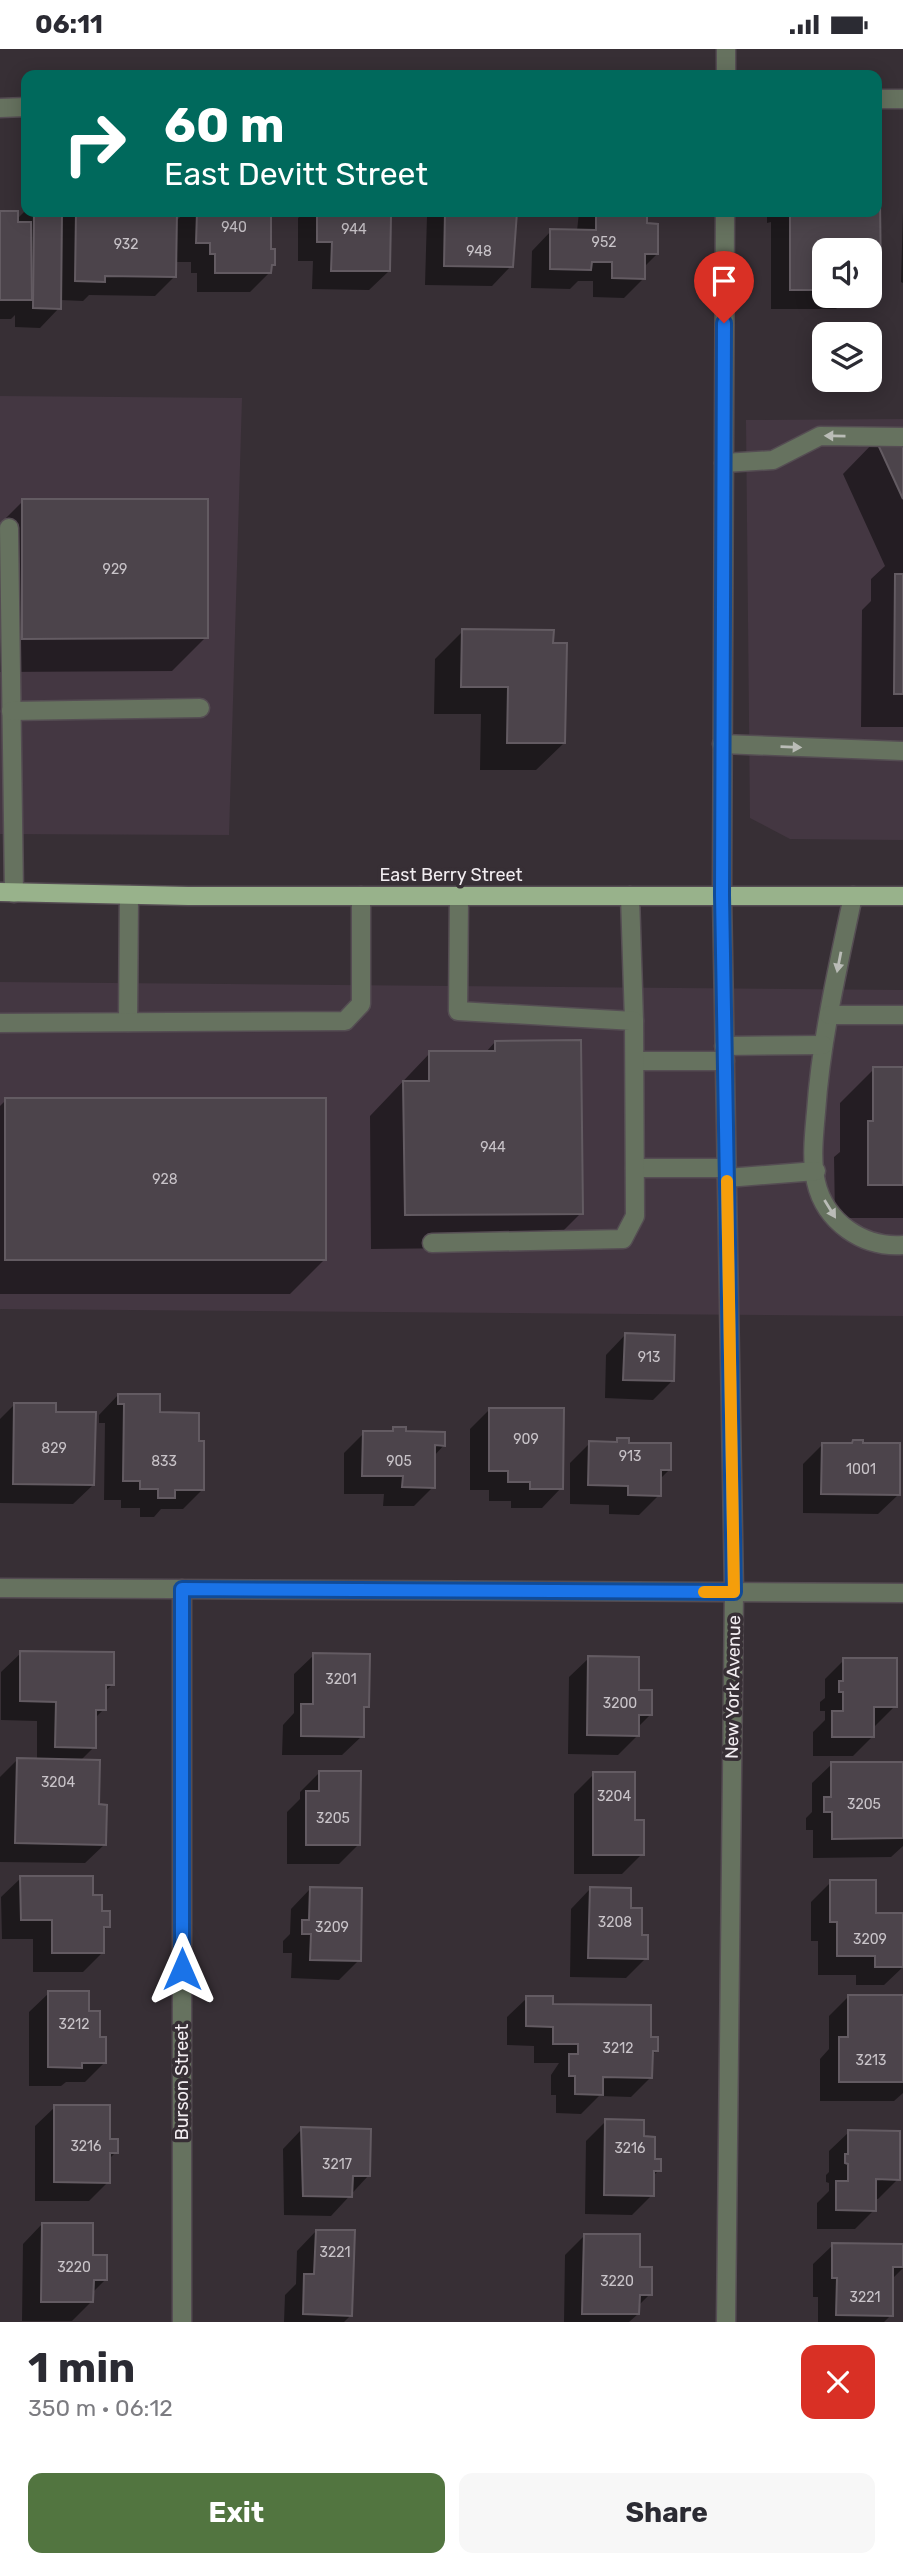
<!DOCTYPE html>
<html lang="en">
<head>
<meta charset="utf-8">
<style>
	:root { --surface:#fff; --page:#f7f7f7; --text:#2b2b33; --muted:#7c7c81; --accent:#527540 }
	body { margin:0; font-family:Rubik,sans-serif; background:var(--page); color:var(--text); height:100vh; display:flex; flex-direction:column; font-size:26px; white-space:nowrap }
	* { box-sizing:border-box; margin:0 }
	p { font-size:23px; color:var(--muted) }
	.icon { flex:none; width:38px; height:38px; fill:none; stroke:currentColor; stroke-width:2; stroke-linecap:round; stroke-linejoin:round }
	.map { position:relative; height:2273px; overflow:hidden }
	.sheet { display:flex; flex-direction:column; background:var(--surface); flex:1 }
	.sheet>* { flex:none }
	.hud { position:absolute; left:21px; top:21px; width:861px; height:147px; border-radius:14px; box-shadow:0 4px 18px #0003; background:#00695c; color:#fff; overflow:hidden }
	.controls { position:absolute; left:812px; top:189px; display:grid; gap:14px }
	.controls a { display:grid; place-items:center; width:70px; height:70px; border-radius:14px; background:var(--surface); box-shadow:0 4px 18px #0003; font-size:35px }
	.pin { position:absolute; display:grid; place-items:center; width:60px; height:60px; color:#fff; margin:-72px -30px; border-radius:50% 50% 50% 0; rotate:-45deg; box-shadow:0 0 7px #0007 }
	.pin .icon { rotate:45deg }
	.me { position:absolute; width:77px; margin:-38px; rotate:0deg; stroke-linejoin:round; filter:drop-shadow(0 0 5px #0008) }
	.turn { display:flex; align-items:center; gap:24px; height:147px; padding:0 28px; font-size:32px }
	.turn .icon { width:91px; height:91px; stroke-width:2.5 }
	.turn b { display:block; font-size:49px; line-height:60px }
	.round { display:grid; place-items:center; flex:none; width:74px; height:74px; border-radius:14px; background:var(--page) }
	.overview { display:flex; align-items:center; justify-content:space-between; height:119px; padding:0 28px }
	h1 { font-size:42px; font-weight:700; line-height:52px }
	.primary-button { display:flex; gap:14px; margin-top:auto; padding:14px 28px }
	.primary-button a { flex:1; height:80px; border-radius:14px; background:var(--accent); color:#fff; font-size:28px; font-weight:700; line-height:80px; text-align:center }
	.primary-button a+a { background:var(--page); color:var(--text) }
	.status { display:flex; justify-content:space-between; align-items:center; height:49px; padding:0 35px; background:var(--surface); direction:ltr }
	.status svg { height:19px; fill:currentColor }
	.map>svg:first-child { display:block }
</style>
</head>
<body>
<div class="status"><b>06:11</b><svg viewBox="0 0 49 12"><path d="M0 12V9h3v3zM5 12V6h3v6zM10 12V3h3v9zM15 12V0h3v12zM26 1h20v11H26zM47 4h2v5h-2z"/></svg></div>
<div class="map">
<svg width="903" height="2273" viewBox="0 0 903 2273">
	<rect width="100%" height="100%" fill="#372f35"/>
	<g fill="#443742">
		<path d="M0,347L242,349L229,786L0,785Z"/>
		<path d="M903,370V791L790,790L750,769L746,371Z"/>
		<path d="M0,933L903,941V1267L0,1260Z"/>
	</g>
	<g fill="#0007">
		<path d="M877,154L879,229L870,238V201H824V247H861L848,248L836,260H771V173L767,174V166L771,163H877Z"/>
		<path d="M26,161V163H61L60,171L69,163H175V173L185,163H269V202L274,215L269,224L250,243H197V224H191V213H175V227L155,247L89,246L83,252L60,251L59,259L40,279L15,278V266L11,270H0V164L16,171Z"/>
		<path d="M304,163H360V169L389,222L369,241L312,240L313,212H298V169Z"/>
		<path d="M431,163H514L511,217L492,237L425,236L427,167Z"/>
		<path d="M579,163H645V176L657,205L644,218V229L624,249L593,248V232H578L570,240L531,239L532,202L551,182H577Z"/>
		<path d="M903,163V234L901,233Z"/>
		<path d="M876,391H903V678H861L862,561L871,552V530L885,517L843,425Z"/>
		<path d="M23,452L206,588L172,622L0,623V475Z"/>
		<path d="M463,582L552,596L564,694L536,721H480L481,665H434L435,610Z"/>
		<path d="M495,993L581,1164L547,1198L371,1200L370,1067L430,1004L486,1003Z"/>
		<path d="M874,1020H903V1169H835L834,1108L840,1103V1054Z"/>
		<path d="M6,1051L324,1211L290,1245H0V1057Z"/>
		<path d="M625,1286L673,1331L653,1351L605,1349L606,1306Z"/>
		<path d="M118,1346L158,1365L198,1394L202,1441L183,1460H161L154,1468H140V1459H121V1451H104L105,1374H99V1366Z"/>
		<path d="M15,1355L54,1364L93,1436L73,1455L0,1454V1370Z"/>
		<path d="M490,1360L561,1439L542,1459H511V1452H489V1441H470V1380Z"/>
		<path d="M393,1380L444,1396L434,1407L433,1438L414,1457H383L384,1445H344V1404L364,1384H389Z"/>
		<path d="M618,1391L670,1420L659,1431V1446L639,1466L609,1465V1456L570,1455V1414L590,1394L613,1395Z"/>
		<path d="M823,1395L898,1446L878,1465L803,1464V1415Z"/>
		<path d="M21,1604L112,1636L104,1643V1660L94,1670V1698L80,1712L97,1756L105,1795L85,1814L0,1813V1728L17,1711H37V1672L1,1671V1623Z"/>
		<path d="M314,1606L367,1657L362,1662V1687L342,1706H282L283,1676L294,1664V1625Z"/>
		<path d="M589,1609L637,1642L650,1666L638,1678V1686L618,1706L568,1705L569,1628Z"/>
		<path d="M844,1611L895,1657L875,1677H872V1688L853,1707H813V1683L825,1671V1662H820V1653L825,1649V1630Z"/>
		<path d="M832,1715H903V1797L891,1808L813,1809V1781H806V1769L812,1763V1734Z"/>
		<path d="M319,1724L358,1796L339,1815H287V1763L300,1750V1743Z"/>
		<path d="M594,1725L633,1773L642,1805L622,1825H574V1745Z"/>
		<path d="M21,1829L92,1848L108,1877L102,1883V1904L83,1923H33V1890H2L1,1848Z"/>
		<path d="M831,1833L874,1866H903V1918L884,1936H856V1926H818V1892H811V1853Z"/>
		<path d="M310,1840L359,1911L339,1931L291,1929L292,1904H283V1892L290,1885L291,1860Z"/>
		<path d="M590,1840L629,1861L640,1888L646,1909L626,1929L570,1928L571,1860Z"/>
		<path d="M49,1944L87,1964L98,1989L105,2013L85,2033H66L61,2037H29V1963Z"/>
		<path d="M849,1947H903V2044L894,2052H820V2010L829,2000V1967Z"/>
		<path d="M527,1949L649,1990L656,2002L651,2007V2028L631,2048L599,2047L581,2065L556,2064V2046H551V2026L559,2014H534V1997L507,1996V1968Z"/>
		<path d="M55,2058L108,2092L116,2103L108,2111V2133L89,2152H35V2077Z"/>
		<path d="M606,2072L642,2089L659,2121L652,2128V2146L632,2166L585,2165L586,2092Z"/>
		<path d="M302,2080L368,2127L331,2167L284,2166L283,2100Z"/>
		<path d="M849,2083L898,2130L878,2150H874V2161L855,2180H817V2154L829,2142V2134L826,2133V2126L829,2123V2102Z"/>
		<path d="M42,2175L91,2208L106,2230L92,2244V2252L72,2272H22L23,2195Z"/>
		<path d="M316,2182L351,2266L344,2273H284L285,2246L296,2235L297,2202Z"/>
		<path d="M584,2187L638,2220L650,2245L638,2257V2265L629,2273H564L565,2206Z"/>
		<path d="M833,2196L903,2197V2219L891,2231V2266L884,2273H818V2248H813V2215Z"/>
	</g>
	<g fill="#4c444b" stroke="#635b62" stroke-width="2">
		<path d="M877,152H880L881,229H870V201H824V241H790V163H877Z"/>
		<path d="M0,162H18V173H31L32,251H0Z"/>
		<path d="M34,163H62L61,260L33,259Z"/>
		<path d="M76,163H177L176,228L105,227V233L75,232Z"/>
		<path d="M197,163H271V200H275V216H272L271,224H215V205H210V194H196Z"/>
		<path d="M317,163H362V167H391L390,222H331L332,193H317Z"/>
		<path d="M445,163H517L513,218L444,217Z"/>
		<path d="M596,163H647V174L658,175V205H645V230L612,229V213H592L591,221L550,220V180L596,181Z"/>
		<path d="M875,389H903V450Z"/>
		<path d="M22,450H208V589L22,590Z"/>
		<path d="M895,525H903V645H894Z"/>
		<path d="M462,580L554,581L553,594H567L565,694H507L508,638H461Z"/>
		<path d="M581,991L583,1165L405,1166L403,1032H429V1002H495V992Z"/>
		<path d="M873,1018H903V1136H868V1072H873Z"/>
		<rect x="5" y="1049" width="321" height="162"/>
		<path d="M625,1284L675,1286L674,1332L623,1331Z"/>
		<path d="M118,1345H160V1363L199,1364V1392H204V1441H175V1449H158V1440H140V1432H123L124,1355H118Z"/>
		<path d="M14,1354H56V1363H96L94,1436L13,1435Z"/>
		<path d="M489,1359H564L563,1440H530V1433H508V1422H489Z"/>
		<path d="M393,1378H406V1382L445,1383V1397L435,1396V1439L402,1438L403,1427H362L363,1382H393Z"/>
		<path d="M617,1389H629V1394H671V1421H661V1447L628,1446V1437L588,1436L589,1392L617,1393Z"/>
		<path d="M853,1391H863V1394H900V1446L821,1445L822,1394H852Z"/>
		<path d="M20,1602L114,1603V1636H106V1661H96V1699L55,1698L56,1653L20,1652Z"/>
		<path d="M313,1604L370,1605L369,1658H364V1688L301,1687V1655H313Z"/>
		<path d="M588,1607L639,1608V1641H652V1666H639V1687L587,1686Z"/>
		<path d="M843,1609H897V1658H874V1688H832V1662H843V1643H839V1632H843Z"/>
		<path d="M17,1709L100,1711L99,1755L107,1756L106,1796L15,1794Z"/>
		<path d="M831,1713H903V1789L832,1790V1763H824V1748H831Z"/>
		<path d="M319,1722H361L360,1796H306V1742H319Z"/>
		<path d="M593,1723H635V1771H644V1806H593Z"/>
		<path d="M20,1827H93V1846H102V1862H110V1878H104V1904H52V1871H21Z"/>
		<path d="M830,1831H876V1864H903V1918H875V1907H837V1873H830Z"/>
		<path d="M310,1838L362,1839L361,1912L310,1911L311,1885H302V1871H309Z"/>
		<path d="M590,1838L631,1839V1859H642V1886H648V1910L588,1909Z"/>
		<path d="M48,1942H89V1962H100V1988H106V2014H82V2019L48,2018Z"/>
		<path d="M848,1946H903V2033H839V1988H848Z"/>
		<path d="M526,1947H553V1955L651,1956V1988H658V2002H653L652,2029L603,2028V2046L575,2045V2027H569V2005H578V1995H553V1978L526,1977Z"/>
		<path d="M54,2056H110V2090H118V2104H110V2134L54,2133Z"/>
		<path d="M605,2070L644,2071V2087L655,2088V2110H661V2122H654V2147L604,2146Z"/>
		<path d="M301,2078L371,2080L370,2127H353L352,2148L303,2147Z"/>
		<path d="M848,2081L900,2082V2131L876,2130V2162L836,2161V2132H848V2115L845,2114V2105H848Z"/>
		<path d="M42,2174H93V2206H107V2231H94L93,2253H41Z"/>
		<path d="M316,2181H355L352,2267L303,2265L304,2225H314Z"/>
		<path d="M584,2185H640V2218H652V2246H640L639,2265H582Z"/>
		<path d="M832,2194L903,2195V2218H893V2267L836,2266L837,2229H832Z"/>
	</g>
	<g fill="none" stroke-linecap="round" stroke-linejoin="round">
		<defs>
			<g id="minor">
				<path d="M726,26V0"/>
				<path d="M877,50H903"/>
				<path d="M0,59L26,58"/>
				<path d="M725,163L722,847L734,1543L726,2273"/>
				<path d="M724,414L773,411L820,387L903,388"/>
				<path d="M9,479L14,844"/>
				<path d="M11,662L200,659"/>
				<path d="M722,695L903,702"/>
				<path d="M630,847L634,972"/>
				<path d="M853,847C838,918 821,990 816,1063C814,1085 811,1111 816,1133C825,1173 863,1199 903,1196"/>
				<path d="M829,966H903"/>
				<path d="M128,973L129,846"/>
				<path d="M0,974L345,972L361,955V847"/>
				<path d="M724,997L823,996"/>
				<path d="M635,1012H725"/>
				<path d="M635,1119H727"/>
				<path d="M727,1129L816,1122"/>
				<path d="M432,1194L623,1190L635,1167L634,972L458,962L459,847"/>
				<path d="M0,1539L903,1544"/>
				<path d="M182,1540V2273"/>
			</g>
			<path id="major" d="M0,843L188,847H903"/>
		</defs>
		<use href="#minor" stroke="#554d53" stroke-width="21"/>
		<use href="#major" stroke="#554d53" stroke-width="21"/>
		<use href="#minor" stroke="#66725f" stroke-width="18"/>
		<use href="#major" stroke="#98b28b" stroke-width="18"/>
	</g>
	<defs><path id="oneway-solid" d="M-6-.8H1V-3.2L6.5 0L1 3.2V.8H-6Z" transform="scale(1.75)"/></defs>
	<g fill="#babcb7">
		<use href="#oneway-solid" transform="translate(835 387) rotate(-179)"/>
		<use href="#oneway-solid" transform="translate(791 698) rotate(2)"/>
		<use href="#oneway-solid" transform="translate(839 913) rotate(101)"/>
		<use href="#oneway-solid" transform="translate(830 1160) rotate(58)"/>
	</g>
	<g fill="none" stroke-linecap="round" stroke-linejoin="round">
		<defs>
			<path id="route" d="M182,1920V1540L734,1543L722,846L724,274"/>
		</defs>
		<use href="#route" stroke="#114b97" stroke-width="18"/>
		<use href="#route" stroke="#1a73e8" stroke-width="12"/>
		<path stroke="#f59e0b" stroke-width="12" d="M704,1543H734L727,1132"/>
	</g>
	<g text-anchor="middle" stroke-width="7" stroke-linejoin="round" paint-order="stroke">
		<g font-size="14" fill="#c8c3c8">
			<text x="234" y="183">940</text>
			<text x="354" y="185">944</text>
			<text x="604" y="198">952</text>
			<text x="126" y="200">932</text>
			<text x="479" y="207">948</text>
			<text x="115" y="525">929</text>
			<text x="493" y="1103">944</text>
			<text x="165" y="1135">928</text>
			<text x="649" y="1313">913</text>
			<text x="526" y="1395">909</text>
			<text x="54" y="1404">829</text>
			<text x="630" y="1412">913</text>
			<text x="164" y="1417">833</text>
			<text x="399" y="1417">905</text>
			<text x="861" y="1425">1001</text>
			<text x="341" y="1635">3201</text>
			<text x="620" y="1659">3200</text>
			<text x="58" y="1738">3204</text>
			<text x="614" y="1752">3204</text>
			<text x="864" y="1760">3205</text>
			<text x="333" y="1774">3205</text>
			<text x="615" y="1878">3208</text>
			<text x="332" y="1883">3209</text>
			<text x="870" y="1895">3209</text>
			<text x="74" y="1980">3212</text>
			<text x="618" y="2004">3212</text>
			<text x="871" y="2016">3213</text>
			<text x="86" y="2102">3216</text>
			<text x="630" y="2104">3216</text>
			<text x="337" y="2120">3217</text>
			<text x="335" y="2208">3221</text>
			<text x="74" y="2223">3220</text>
			<text x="617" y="2237">3220</text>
			<text x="865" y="2253">3221</text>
		</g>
		<g font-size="18" fill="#f2edf1" stroke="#372f35">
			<text x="451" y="832">East Berry Street</text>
			<text transform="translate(733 1638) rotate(-89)" y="6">New York Avenue</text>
			<text transform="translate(182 2033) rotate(-90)" y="6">Burson Street</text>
		</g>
	</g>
</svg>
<div class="controls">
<a><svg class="icon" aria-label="sound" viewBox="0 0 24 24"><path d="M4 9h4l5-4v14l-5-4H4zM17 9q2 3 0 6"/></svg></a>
<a><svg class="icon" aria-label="layers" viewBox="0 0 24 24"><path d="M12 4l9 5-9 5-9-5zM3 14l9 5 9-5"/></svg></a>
</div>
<div class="pin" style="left:724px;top:274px;background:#d93025"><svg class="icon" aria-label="arrive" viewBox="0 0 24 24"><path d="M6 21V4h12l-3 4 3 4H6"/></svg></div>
<svg class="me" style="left:182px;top:1920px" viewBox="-20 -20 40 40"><path d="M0-17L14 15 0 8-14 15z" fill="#1a73e8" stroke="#fff" stroke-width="4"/></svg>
<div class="hud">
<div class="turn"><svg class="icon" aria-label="right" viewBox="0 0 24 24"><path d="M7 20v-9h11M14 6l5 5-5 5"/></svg><div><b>60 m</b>East Devitt Street</div></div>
</div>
</div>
<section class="sheet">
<div class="overview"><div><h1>1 min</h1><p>350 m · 06:12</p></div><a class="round" style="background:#d93025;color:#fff"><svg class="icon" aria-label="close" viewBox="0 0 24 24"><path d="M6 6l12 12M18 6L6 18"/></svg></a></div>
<div class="primary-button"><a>Exit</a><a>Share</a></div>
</section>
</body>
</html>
